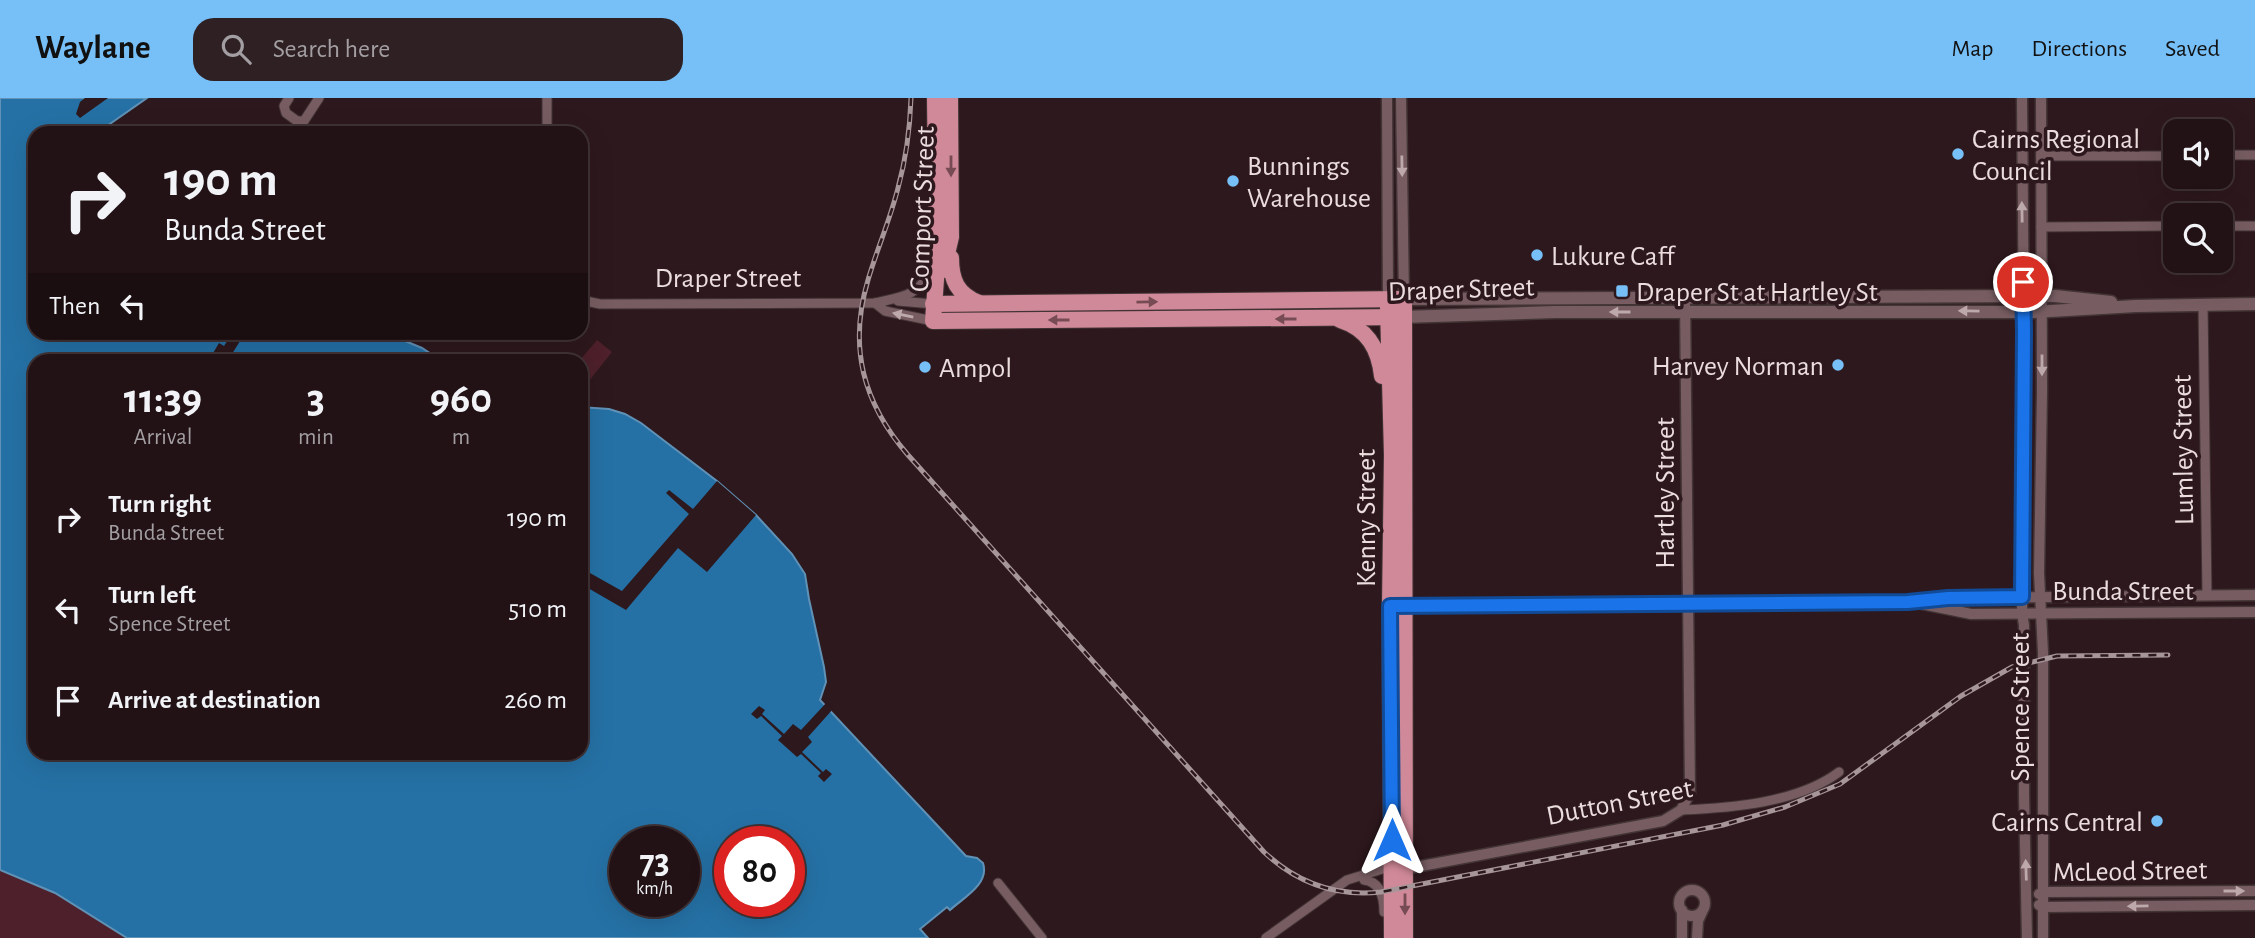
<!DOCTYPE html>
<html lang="en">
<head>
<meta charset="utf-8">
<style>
	:root { --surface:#221216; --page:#2e2023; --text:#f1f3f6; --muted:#a29ea1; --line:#3f3235; --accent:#77bff7 }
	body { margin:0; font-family:"Alegreya Sans",sans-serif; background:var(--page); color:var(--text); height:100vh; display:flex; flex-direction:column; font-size:26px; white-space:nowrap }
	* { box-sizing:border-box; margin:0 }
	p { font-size:23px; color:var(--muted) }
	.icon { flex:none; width:38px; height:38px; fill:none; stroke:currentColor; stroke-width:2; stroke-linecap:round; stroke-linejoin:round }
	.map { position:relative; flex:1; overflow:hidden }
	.details { position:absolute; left:28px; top:256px; width:560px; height:406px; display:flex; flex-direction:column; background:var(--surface); border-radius:21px; box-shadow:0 7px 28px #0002,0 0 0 2px var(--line) }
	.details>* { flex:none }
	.banner { position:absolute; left:28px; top:28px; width:560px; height:214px; border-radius:21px; box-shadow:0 7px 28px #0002,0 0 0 2px var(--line); background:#221216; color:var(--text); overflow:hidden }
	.fabs { position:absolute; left:2163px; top:21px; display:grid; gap:14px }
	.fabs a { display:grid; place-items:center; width:70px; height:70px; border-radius:14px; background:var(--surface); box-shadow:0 7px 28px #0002,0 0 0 2px var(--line); font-size:35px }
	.speed { position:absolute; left:609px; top:728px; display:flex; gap:14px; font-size:35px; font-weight:700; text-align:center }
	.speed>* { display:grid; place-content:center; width:91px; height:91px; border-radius:50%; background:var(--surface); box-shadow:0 7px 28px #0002,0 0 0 2px var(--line); line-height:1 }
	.speed small { font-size:18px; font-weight:400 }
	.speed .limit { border:10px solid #d22; background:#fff; color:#111 }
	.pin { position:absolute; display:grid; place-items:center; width:60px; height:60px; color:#fff; margin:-30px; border:4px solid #fff; border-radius:50%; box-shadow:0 2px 7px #0007 }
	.me { position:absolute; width:77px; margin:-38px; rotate:0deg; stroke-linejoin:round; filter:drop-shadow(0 0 5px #0008) }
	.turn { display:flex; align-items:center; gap:24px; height:147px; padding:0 21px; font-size:32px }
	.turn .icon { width:91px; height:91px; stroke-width:2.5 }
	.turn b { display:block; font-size:49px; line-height:60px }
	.then { display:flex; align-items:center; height:66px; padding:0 21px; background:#0003; gap:14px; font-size:26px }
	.eta { display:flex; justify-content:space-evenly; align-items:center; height:119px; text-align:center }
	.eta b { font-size:42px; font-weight:700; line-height:49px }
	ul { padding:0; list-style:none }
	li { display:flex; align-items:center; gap:21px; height:91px; padding:0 21px }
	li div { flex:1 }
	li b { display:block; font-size:26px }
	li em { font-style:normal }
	header { display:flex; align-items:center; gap:42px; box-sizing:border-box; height:98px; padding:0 35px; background:var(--accent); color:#111 }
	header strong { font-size:33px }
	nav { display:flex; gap:38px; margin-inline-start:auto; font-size:24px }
	.search { width:490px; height:63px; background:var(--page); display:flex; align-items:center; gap:18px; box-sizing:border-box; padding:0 24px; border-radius:21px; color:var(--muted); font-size:26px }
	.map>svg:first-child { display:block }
</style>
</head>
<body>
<header>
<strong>Waylane</strong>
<div class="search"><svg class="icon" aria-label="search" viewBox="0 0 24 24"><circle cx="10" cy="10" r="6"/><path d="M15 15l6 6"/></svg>Search here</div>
<nav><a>Map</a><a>Directions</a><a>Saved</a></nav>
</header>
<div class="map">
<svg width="2255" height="840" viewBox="0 0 2255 840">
	<rect width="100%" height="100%" fill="#2d181d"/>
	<g fill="#4d202b">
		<path d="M597,242L612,254L589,283L581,277L580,262Z"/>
		<path d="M0,772L55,795L127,840H0Z"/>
	</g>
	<path fill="#2571a5" stroke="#6091b6" stroke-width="2" fill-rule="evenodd" d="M0,0H147L107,28V35H35V234L386,235L422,250L440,262H35V654H581V309L609,311L625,316L641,325L717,383L756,417L792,456L805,476L809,501L824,569L826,584L820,602L966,758L977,760L983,765C990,786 963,800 950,812L947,809L920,831L928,840H127L55,795L0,772ZM625,744H684V803H625ZM730,744H789V803H730Z"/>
	<g fill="#2d181d">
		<path d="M85,0H108L80,20L76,16L80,4Z"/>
		<path d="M233,234L245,235L232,256L243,262H209L219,245L224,248Z"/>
		<path d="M717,383L756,417L707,474L678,450L626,512L581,486V470L622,493L689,416L666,395L669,392L693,411Z"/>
		<path d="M827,604L833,611L808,639L812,644L802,654L823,674L826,671L832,676L824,684L818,678L821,675L801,656L797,659L778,642L782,638L761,618L757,621L751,616L759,608L765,612L762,616L784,636L793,626L801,632Z"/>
	</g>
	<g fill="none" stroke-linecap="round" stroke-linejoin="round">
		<defs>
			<g id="minor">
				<path d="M289,0L284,8L286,15L297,23H304L319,0"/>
				<path d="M547,0V35"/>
				<path d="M2221,57H2255"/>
				<path d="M2041,58H2175"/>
				<path d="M2221,128H2255"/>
				<path d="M2041,129L2175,128"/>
				<path d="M581,202L600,206L875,205C906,198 914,199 933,172"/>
				<path d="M898,203L933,206"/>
				<path d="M875,205L885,213L933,223"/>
				<path d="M2203,207L2207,497"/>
				<path d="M1681,712C1731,710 1798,705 1839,674"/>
				<path d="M1364,782C1381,784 1384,800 1384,814"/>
				<path d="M998,785L1042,840"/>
				<path d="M1266,840L1347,782L1392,768"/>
			</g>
			<g id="tertiary">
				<path d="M1387,0L1388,201"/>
				<path d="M1401,0L1404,201"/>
				<path d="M2022,0L2024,234L2022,515L2024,527V697L2027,840"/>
				<path d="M2041,0L2042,294L2039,475L2043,555V840"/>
				<path d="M1917,505L1971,516L2255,514"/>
				<path d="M1401,508L1892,504L1948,500L2255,497"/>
				<path d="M1405,771L1663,723L1681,712L1690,695L1685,200"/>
				<circle cx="1692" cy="805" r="13"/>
				<path d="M2039,796L2043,794L2255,793"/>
				<path d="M2039,807L2043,809L2255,807"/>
				<path d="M1682,812V840"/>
				<path d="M1697,840L1698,823L1702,814"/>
			</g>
			<g id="secondary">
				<path d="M1404,201L2055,198L2111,204"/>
				<path d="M1403,219L1555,214H2033L2136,208L2255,206"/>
			</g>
			<g id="trunk">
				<path d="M935,0L937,168L933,223L1403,219"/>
				<path d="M951,160C951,182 957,196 979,205"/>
				<path d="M946,172L947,156L951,139L950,0"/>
				<path d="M933,206L1404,201L1405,840"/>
				<path d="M1388,209L1392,357L1390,508L1392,840"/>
				<path d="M1340,222C1368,231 1379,251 1382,278"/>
			</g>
		</defs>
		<use href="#minor" stroke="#433436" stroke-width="11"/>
		<use href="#tertiary" stroke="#433436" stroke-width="13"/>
		<use href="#secondary" stroke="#433436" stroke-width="15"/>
		<use href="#trunk" stroke="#433436" stroke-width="18"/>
		<use href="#minor" stroke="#775d62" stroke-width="9"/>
		<use href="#tertiary" stroke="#775d62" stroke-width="10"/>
		<use href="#secondary" stroke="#775d62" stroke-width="12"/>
		<use href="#trunk" stroke="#d08998" stroke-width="16"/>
		<defs>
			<path id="rail" d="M911,0C910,30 906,61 898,90C890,122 877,151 868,182C848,249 863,305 908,357L1264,754C1297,785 1336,799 1381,794L1723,727L1785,709L1840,686L1961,598L2012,569L2057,558L2168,557"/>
		</defs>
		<use href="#rail" stroke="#a79699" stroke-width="5"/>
		<use href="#rail" stroke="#2d181d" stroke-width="2.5" stroke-dasharray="8" stroke-linecap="butt"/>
	</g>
	<defs><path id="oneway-solid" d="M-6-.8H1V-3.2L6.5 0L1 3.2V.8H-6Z" transform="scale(1.75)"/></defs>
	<g fill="#764b54">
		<use href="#oneway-solid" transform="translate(951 68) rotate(90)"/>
		<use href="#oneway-solid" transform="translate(1147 204) rotate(-1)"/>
		<use href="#oneway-solid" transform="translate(1286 221) rotate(180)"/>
		<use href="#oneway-solid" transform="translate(1059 222) rotate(180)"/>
		<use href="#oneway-solid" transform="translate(1405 806) rotate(90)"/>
	</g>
	<g fill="#bda9ac">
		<use href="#oneway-solid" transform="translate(1402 68) rotate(89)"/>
		<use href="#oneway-solid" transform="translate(2022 114) rotate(-91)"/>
		<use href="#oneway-solid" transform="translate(1969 213) rotate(-179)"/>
		<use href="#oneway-solid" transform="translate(1620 214) rotate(-180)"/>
		<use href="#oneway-solid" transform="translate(903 217) rotate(-168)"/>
		<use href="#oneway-solid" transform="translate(2042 267) rotate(90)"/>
		<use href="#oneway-solid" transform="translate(2026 772) rotate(-92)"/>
		<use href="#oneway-solid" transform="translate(2234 793)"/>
		<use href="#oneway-solid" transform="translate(2138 808) rotate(179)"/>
	</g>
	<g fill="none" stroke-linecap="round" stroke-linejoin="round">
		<defs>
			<path id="route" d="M1392,742L1390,508L1908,504L1948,500L2022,499L2024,234L2023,184"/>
		</defs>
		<use href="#route" stroke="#114b97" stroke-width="18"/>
		<use href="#route" stroke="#1a73e8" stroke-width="12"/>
	</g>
	<g fill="#77bff7" stroke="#2d181d" stroke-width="2.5">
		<circle cx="1958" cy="56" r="7"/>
		<circle cx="1233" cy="83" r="7"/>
		<circle cx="1537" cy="157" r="7"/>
		<rect x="1615" y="186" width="14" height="14" rx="3.5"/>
		<circle cx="1838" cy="267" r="7"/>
		<circle cx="925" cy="269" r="7"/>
		<circle cx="2157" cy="723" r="7"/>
	</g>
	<g text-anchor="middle" stroke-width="7" stroke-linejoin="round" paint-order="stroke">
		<g font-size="28" fill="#ebdcde" stroke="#2d181d" text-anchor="start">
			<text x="1972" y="50">Cairns Regional<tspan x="1972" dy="32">Council</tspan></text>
			<text x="1247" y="77">Bunnings<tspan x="1247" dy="32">Warehouse</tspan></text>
			<text x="1551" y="167">Lukure Caff</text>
			<text x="1636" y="203">Draper St at Hartley St</text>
			<text x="1824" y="277" text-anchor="end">Harvey Norman</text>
			<text x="939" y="279">Ampol</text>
			<text x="2143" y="733" text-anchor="end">Cairns Central</text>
		</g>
		<g font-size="28" fill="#ebdcde" stroke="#2d181d">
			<text transform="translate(921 111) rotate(-88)" y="10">Comport Street</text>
			<text x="728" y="189">Draper Street</text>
			<text transform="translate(1461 190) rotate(-2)" y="10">Draper Street</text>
			<text transform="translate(2182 352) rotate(-91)" y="10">Lumley Street</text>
			<text transform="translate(1664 395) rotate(-90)" y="10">Hartley Street</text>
			<text transform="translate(1365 420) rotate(-90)" y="10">Kenny Street</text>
			<text x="2123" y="502">Bunda Street</text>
			<text transform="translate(2019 609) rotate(-90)" y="10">Spence Street</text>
			<text transform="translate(1619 703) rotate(-11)" y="10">Dutton Street</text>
			<text transform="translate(2130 772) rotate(-1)" y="10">McLeod Street</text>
		</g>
	</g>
</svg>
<div class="fabs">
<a><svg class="icon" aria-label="sound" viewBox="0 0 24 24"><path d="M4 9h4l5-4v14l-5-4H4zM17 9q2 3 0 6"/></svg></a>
<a><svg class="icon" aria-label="search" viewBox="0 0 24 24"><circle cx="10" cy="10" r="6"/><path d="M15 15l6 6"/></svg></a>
</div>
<div class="speed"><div>73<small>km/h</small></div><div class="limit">80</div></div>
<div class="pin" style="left:2023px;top:184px;background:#d93025"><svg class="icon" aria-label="arrive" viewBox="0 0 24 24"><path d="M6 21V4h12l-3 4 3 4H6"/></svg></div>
<svg class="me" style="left:1392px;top:742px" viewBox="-20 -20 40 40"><path d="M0-17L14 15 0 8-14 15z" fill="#1a73e8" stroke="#fff" stroke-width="4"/></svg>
<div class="banner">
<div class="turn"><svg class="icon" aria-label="right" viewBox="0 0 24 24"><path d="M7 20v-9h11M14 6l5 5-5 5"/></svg><div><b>190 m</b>Bunda Street</div></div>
<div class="then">Then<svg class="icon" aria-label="left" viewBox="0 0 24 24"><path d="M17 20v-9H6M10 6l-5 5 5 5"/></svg></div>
</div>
<section class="details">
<div class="eta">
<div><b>11:39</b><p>Arrival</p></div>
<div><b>3</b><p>min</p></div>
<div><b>960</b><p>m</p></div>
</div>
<ul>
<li><svg class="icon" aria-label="right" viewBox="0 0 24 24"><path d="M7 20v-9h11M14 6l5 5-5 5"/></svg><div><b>Turn right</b><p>Bunda Street</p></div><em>190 m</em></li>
<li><svg class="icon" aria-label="left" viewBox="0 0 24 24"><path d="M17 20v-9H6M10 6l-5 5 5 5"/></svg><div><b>Turn left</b><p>Spence Street</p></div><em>510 m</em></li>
<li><svg class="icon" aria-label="arrive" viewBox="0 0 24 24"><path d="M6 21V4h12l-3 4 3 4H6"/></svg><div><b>Arrive at destination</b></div><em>260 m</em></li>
</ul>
</section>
</div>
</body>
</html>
